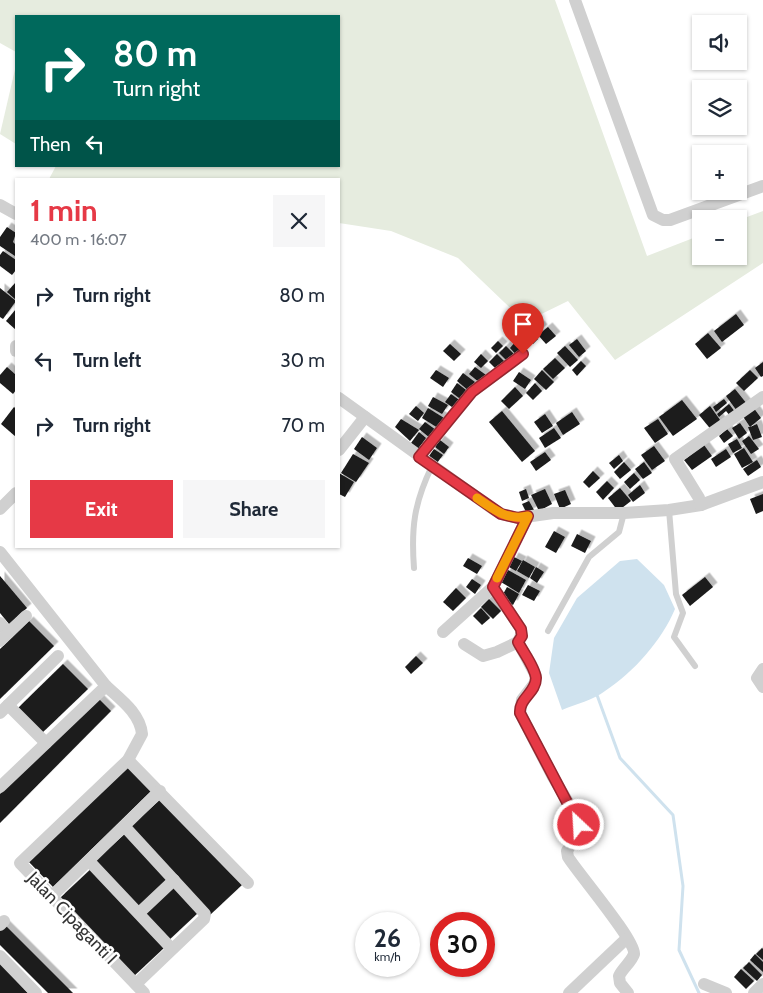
<!DOCTYPE html>
<html lang="en">
<head>
<meta charset="utf-8">
<style>
	:root { --surface:#fff; --page:#f6f6f7; --text:#1f2937; --muted:#747a83; --accent:#e63946 }
	body { margin:0; font-family:Cabin,sans-serif; background:var(--page); color:var(--text); height:100vh; display:flex; flex-direction:column; font-size:19px; white-space:nowrap }
	* { box-sizing:border-box; margin:0 }
	p { font-size:16px; color:var(--muted) }
	.icon { flex:none; width:28px; height:28px; fill:none; stroke:currentColor; stroke-width:2; stroke-linecap:round; stroke-linejoin:round }
	.map { position:relative; flex:1; overflow:hidden }
	.panel { position:absolute; left:15px; top:178px; width:325px; height:370px; display:flex; flex-direction:column; background:var(--surface); border-radius:0px; box-shadow:0 1px 4px #0004 }
	.panel>* { flex:none }
	.banner { position:absolute; left:15px; top:15px; width:325px; height:152px; border-radius:0px; box-shadow:0 1px 4px #0004; background:#00695c; color:#fff; overflow:hidden }
	.fabs { position:absolute; left:692px; top:15px; display:grid; gap:10px }
	.fabs a { display:grid; place-items:center; width:55px; height:55px; border-radius:0px; background:var(--surface); box-shadow:0 1px 4px #0004; font-size:25px }
	.speed { position:absolute; left:355px; top:912px; display:flex; gap:10px; font-size:25px; font-weight:700; text-align:center }
	.speed>* { display:grid; place-content:center; width:65px; height:65px; border-radius:50%; background:var(--surface); box-shadow:0 1px 4px #0004; line-height:1 }
	.speed small { font-size:12px; font-weight:400 }
	.speed .limit { border:8px solid #d22; background:#fff; color:#111 }
	.pin { position:absolute; display:grid; place-items:center; width:42px; height:42px; color:#fff; margin:-51px -21px; border-radius:50% 50% 50% 0; rotate:-45deg; box-shadow:0 0 5px #0007 }
	.pin .icon { rotate:45deg }
	.me { position:absolute; width:55px; margin:-28px; rotate:335deg; stroke-linejoin:round; filter:drop-shadow(0 0 4px #0008) }
	.turn { display:flex; align-items:center; gap:18px; height:105px; padding:0 15px; font-size:22px }
	.turn .icon { width:65px; height:65px; stroke-width:2.5 }
	.turn b { display:block; font-size:35px; line-height:42px }
	.then { display:flex; align-items:center; height:48px; padding:0 15px; background:#0003; gap:10px; font-size:19px }
	.round { display:grid; place-items:center; flex:none; width:52px; height:52px; border-radius:0px; background:var(--page) }
	.head { display:flex; align-items:center; justify-content:space-between; height:85px; padding:0 15px }
	h1 { font-size:30px; font-weight:800; line-height:38px; color:var(--accent) }
	.primary-button { display:flex; gap:10px; margin-top:auto; padding:10px 15px }
	.primary-button a { flex:1; height:58px; border-radius:0px; background:var(--accent); color:#fff; font-size:20px; font-weight:800; line-height:58px; text-align:center }
	.primary-button a+a { background:var(--page); color:var(--text) }
	ul { padding:0; list-style:none }
	li { display:flex; align-items:center; gap:15px; height:65px; padding:0 15px }
	li div { flex:1 }
	li b { display:block; font-size:19px }
	li em { font-style:normal }
	.map>svg:first-child { display:block }
</style>
</head>
<body>
<div class="map">
<svg width="763" height="993" viewBox="0 0 763 993">
	<defs>
		<filter id="shadow"><feDropShadow dx="4.5" dy="-4.5" stdDeviation="0" flood-color="#0004"/></filter>
	</defs>
	<rect width="100%" height="100%" fill="#fff"/>
	<g fill="#e6ecdf">
		<path d="M0,0H555L647,256L701,235V256H739V220L763,211V263L615,360L568,301L525,322L458,258L391,231L339,223V179H49L56,166H339V16H16V52L0,43Z"/>
		<path d="M16,65V144L0,134Z"/>
	</g>
	<path fill="#cfe2ee" d="M637,559L664,585L675,609C662,640 634,672 605,691C593,700 576,704 562,710L549,673L554,638L577,598L620,561Z"/>
	<g fill="none" stroke-linecap="round" stroke-linejoin="round">
		<path stroke="#cfe2ee" stroke-width="3" d="M597,695L620,758L673,815L683,886L679,950L699,993"/>
	</g>
	<g fill="#1a1a1a" filter="url(#shadow)">
		<path d="M7,227L16,233L13,242L16,245L15,256L0,246V237Z"/>
		<path d="M3,251L16,260V270L12,275L0,266V255Z"/>
		<path d="M16,282V300L7,292Z"/>
		<path d="M0,288L16,301L3,319L0,317Z"/>
		<path d="M16,309V330L6,321Z"/>
		<path d="M736,314L744,325L722,342L714,331Z"/>
		<path d="M540,325L543,329L537,334L533,330Z"/>
		<path d="M548,327L556,336L546,344L538,335Z"/>
		<path d="M529,329L538,339L533,344L523,334Z"/>
		<path d="M708,333L721,348L707,359L695,344Z"/>
		<path d="M524,336L531,344L526,349L519,341Z"/>
		<path d="M577,339L586,351L579,357L569,345Z"/>
		<path d="M498,341L503,346L496,353L491,348Z"/>
		<path d="M516,341L525,350L518,357L510,348Z"/>
		<path d="M450,344L461,354L454,361L443,351Z"/>
		<path d="M506,346L516,356L509,363L499,353Z"/>
		<path d="M565,346L578,360L570,367L557,353Z"/>
		<path d="M481,354L488,361L481,368L474,362Z"/>
		<path d="M497,354L506,363L498,371L489,362Z"/>
		<path d="M555,358L565,368L553,379L543,369Z"/>
		<path d="M581,361L586,366L577,376L572,370Z"/>
		<path d="M763,362V376L761,377L755,368Z"/>
		<path d="M7,367L16,375V390L13,394L0,383V375Z"/>
		<path d="M475,367L486,375L480,383L469,374Z"/>
		<path d="M436,370L449,378L443,387L430,378Z"/>
		<path d="M542,370L554,382L546,390L534,379Z"/>
		<path d="M750,370L758,378L744,391L736,383Z"/>
		<path d="M519,372L531,380L525,389L513,381Z"/>
		<path d="M463,373L475,382L469,391L457,381Z"/>
		<path d="M457,383L470,393L463,401L451,392Z"/>
		<path d="M535,383L542,391L533,400L526,393Z"/>
		<path d="M515,387L523,396L509,409L501,401Z"/>
		<path d="M735,389L747,404L737,411L726,396Z"/>
		<path d="M451,394L462,402L456,410L445,402Z"/>
		<path d="M433,397L448,405L442,414L428,406Z"/>
		<path d="M724,399L727,403L716,412L713,407Z"/>
		<path d="M682,400L697,419L673,436L659,417Z"/>
		<path d="M729,404L736,413L731,417L726,411L719,417L717,414Z"/>
		<path d="M416,406L424,413L418,421L409,414Z"/>
		<path d="M710,406L723,424L713,432L699,415Z"/>
		<path d="M14,407L16,409V437L1,424Z"/>
		<path d="M753,407L761,418L750,427L757,424L762,437L753,440L748,427H750L742,415Z"/>
		<path d="M428,408L444,418L438,428L422,418Z"/>
		<path d="M502,411L535,451L522,462L489,422Z"/>
		<path d="M572,412L580,424L563,435L556,423Z"/>
		<path d="M545,414L553,426L542,433L534,422Z"/>
		<path d="M401,419L419,430L410,441L395,427Z"/>
		<path d="M658,419L668,434L655,443L644,428Z"/>
		<path d="M425,422L436,430L430,438L419,429Z"/>
		<path d="M740,423L747,433L739,439L732,428Z"/>
		<path d="M554,428L561,438L545,448L539,438Z"/>
		<path d="M727,429L733,436L724,443L719,436Z"/>
		<path d="M419,432L426,438L418,449L411,443Z"/>
		<path d="M749,436L759,449L751,454L742,441Z"/>
		<path d="M362,437L377,448L369,460L354,449Z"/>
		<path d="M737,439L742,448L733,453L728,444Z"/>
		<path d="M440,440L449,447L444,454L435,447Z"/>
		<path d="M704,445L712,456L692,470L684,460Z"/>
		<path d="M654,446L665,461L652,470L641,455Z"/>
		<path d="M744,448L753,462L742,468L734,454Z"/>
		<path d="M434,449L443,455L437,463L429,456Z"/>
		<path d="M726,449L731,457L716,467L711,459Z"/>
		<path d="M545,452L551,460L536,471L530,462Z"/>
		<path d="M353,454L369,463L356,482L341,473Z"/>
		<path d="M619,455L623,461L614,469L609,463Z"/>
		<path d="M757,460L761,467L748,476L743,469Z"/>
		<path d="M624,462L631,470L620,479L614,472Z"/>
		<path d="M644,462L652,473L643,479L635,469Z"/>
		<path d="M593,471L600,478L589,488L583,482Z"/>
		<path d="M339,473L354,482L345,497L339,494Z"/>
		<path d="M634,473L640,480L630,489L624,482Z"/>
		<path d="M607,481L614,488L603,500L596,492Z"/>
		<path d="M640,485L645,493L633,502L628,495Z"/>
		<path d="M620,488L631,501L618,511L608,498Z"/>
		<path d="M526,489L529,498L522,501L519,492Z"/>
		<path d="M545,489L552,504L539,511L531,495Z"/>
		<path d="M565,490L571,504L560,509L554,494Z"/>
		<path d="M763,494V511L756,514L750,499Z"/>
		<path d="M529,501L534,510L527,514L522,504Z"/>
		<path d="M554,531L565,537L556,553L545,547Z"/>
		<path d="M577,534L591,541L585,553L571,546Z"/>
		<path d="M514,557L522,561L516,571L509,567Z"/>
		<path d="M468,558L482,566L477,574L463,566Z"/>
		<path d="M523,560L535,567L529,578L517,571Z"/>
		<path d="M536,567L544,572L537,583L530,578Z"/>
		<path d="M508,570L526,580L519,593L501,582Z"/>
		<path d="M0,576L27,608L9,624L0,613Z"/>
		<path d="M705,577L713,587L690,606L682,595Z"/>
		<path d="M472,579L481,585L475,594L466,587Z"/>
		<path d="M528,585L540,591L534,601L522,595Z"/>
		<path d="M507,587L519,594L513,605L501,598Z"/>
		<path d="M456,588L466,598L453,611L443,602Z"/>
		<path d="M489,599L501,611L493,619L481,607Z"/>
		<path d="M481,608L490,618L482,625L473,616Z"/>
		<path d="M29,621L54,646L0,699V649Z"/>
		<path d="M416,656L423,663L411,674L405,667Z"/>
		<path d="M63,664L88,689L41,734L17,709Z"/>
		<path d="M97,697L111,711L0,823V794Z"/>
		<path d="M128,764L153,789L53,887L28,861Z"/>
		<path d="M162,798L243,884L210,915L129,828Z"/>
		<path d="M127,832L170,879L137,910L94,862Z"/>
		<path d="M93,867L166,946L133,977L60,898Z"/>
		<path d="M176,885L200,911L167,942L143,916Z"/>
		<path d="M0,920L73,993H48L0,945Z"/>
		<path d="M762,948L763,949V960L756,954Z"/>
		<path d="M755,954L763,962V972L750,960Z"/>
		<path d="M749,962L762,975L757,981L743,968Z"/>
		<path d="M0,963L28,993H0Z"/>
		<path d="M741,969L754,981L746,989L734,977Z"/>
	</g>
	<g fill="none" stroke-linecap="round" stroke-linejoin="round">
		<g stroke="#d0d0d0" stroke-width="6">
			<path d="M669,510L676,594L683,613L674,637L695,666"/>
			<path d="M414,568C411,528 414,503 432,466"/>
			<path d="M548,631L589,557L619,532L624,513"/>
		</g>
		<g stroke="#d0d0d0" stroke-width="12">
			<path d="M575,0L653,215L663,220H670L763,186"/>
			<path d="M0,205L16,214"/>
			<path d="M16,346V351"/>
			<path d="M339,398L493,509L501,514L518,518L553,513H624L669,510L701,505L763,482"/>
			<path d="M339,450L365,417"/>
			<path d="M419,457L472,392L523,354"/>
			<path d="M701,505L699,498L675,459L763,397"/>
			<path d="M0,509L16,493"/>
			<path d="M528,516L493,587L521,629V635L518,642L536,676L535,683L522,700L520,713L553,777L578,819V832L567,851L568,857C577,872 636,941 634,954C632,961 622,969 619,976L620,983L628,993"/>
			<path d="M0,552L106,686L0,787"/>
			<path d="M0,623L8,633"/>
			<path d="M443,632L493,587"/>
			<path d="M0,641L26,616"/>
			<path d="M464,644L483,656L497,652L518,642"/>
			<path d="M763,669L757,678L763,687"/>
			<path d="M106,686C120,699 140,713 142,734L128,760L20,863L144,993"/>
			<path d="M8,705L46,743"/>
			<path d="M0,713L58,656"/>
			<path d="M128,760L248,883"/>
			<path d="M125,827L205,914L204,919L136,984"/>
			<path d="M89,861L172,949"/>
			<path d="M51,897L160,791"/>
			<path d="M139,913L174,880"/>
			<path d="M0,925L4,921"/>
			<path d="M0,956L36,993"/>
			<path d="M704,984L726,993"/>
			<path d="M569,993L626,939"/>
			<path d="M754,993L763,984"/>
		</g>
	</g>
	<g fill="none" stroke-linecap="round" stroke-linejoin="round">
		<defs>
			<path id="route" d="M523,354L472,392L419,457L501,514L518,518L528,516L493,587L521,629L522,636L518,642C523,652 535,667 536,678C536,693 519,698 520,713L579,825"/>
		</defs>
		<use href="#route" stroke="#96252e" stroke-width="12"/>
		<use href="#route" stroke="#e63946" stroke-width="9"/>
		<path stroke="#f59e0b" stroke-width="9" d="M477,498C493,509 507,521 528,516L497,578"/>
	</g>
	<g text-anchor="middle" stroke-width="5" stroke-linejoin="round" paint-order="stroke">
		<g font-size="18" fill="#333" stroke="#fff">
			<text transform="translate(72 918) rotate(46)" y="6">Jalan Cipaganti I</text>
		</g>
	</g>
</svg>
<div class="fabs">
<a><svg class="icon" aria-label="sound" viewBox="0 0 24 24"><path d="M4 9h4l5-4v14l-5-4H4zM17 9q2 3 0 6"/></svg></a>
<a><svg class="icon" aria-label="layers" viewBox="0 0 24 24"><path d="M12 4l9 5-9 5-9-5zM3 14l9 5 9-5"/></svg></a>
<a>+</a>
<a>−</a>
</div>
<div class="speed"><div>26<small>km/h</small></div><div class="limit">30</div></div>
<div class="pin" style="left:523px;top:354px;background:#d93025"><svg class="icon" aria-label="arrive" viewBox="0 0 24 24"><path d="M6 21V4h12l-3 4 3 4H6"/></svg></div>
<svg class="me" style="left:579px;top:825px" viewBox="-20 -20 40 40"><circle r="17" fill="#e63946" stroke="#fff" stroke-width="3"/><path d="M0-11L8 9 0 5-8 9z" fill="#fff"/></svg>
<div class="banner">
<div class="turn"><svg class="icon" aria-label="right" viewBox="0 0 24 24"><path d="M7 20v-9h11M14 6l5 5-5 5"/></svg><div><b>80 m</b>Turn right</div></div>
<div class="then">Then<svg class="icon" aria-label="left" viewBox="0 0 24 24"><path d="M17 20v-9H6M10 6l-5 5 5 5"/></svg></div>
</div>
<section class="panel">
<div class="head"><div><h1>1 min</h1><p>400 m · 16:07</p></div><a class="round"><svg class="icon" aria-label="close" viewBox="0 0 24 24"><path d="M6 6l12 12M18 6L6 18"/></svg></a></div>
<ul>
<li><svg class="icon" aria-label="right" viewBox="0 0 24 24"><path d="M7 20v-9h11M14 6l5 5-5 5"/></svg><div><b>Turn right</b></div><em>80 m</em></li>
<li><svg class="icon" aria-label="left" viewBox="0 0 24 24"><path d="M17 20v-9H6M10 6l-5 5 5 5"/></svg><div><b>Turn left</b></div><em>30 m</em></li>
<li><svg class="icon" aria-label="right" viewBox="0 0 24 24"><path d="M7 20v-9h11M14 6l5 5-5 5"/></svg><div><b>Turn right</b></div><em>70 m</em></li>
</ul>
<div class="primary-button"><a>Exit</a><a>Share</a></div>
</section>
</div>
</body>
</html>
